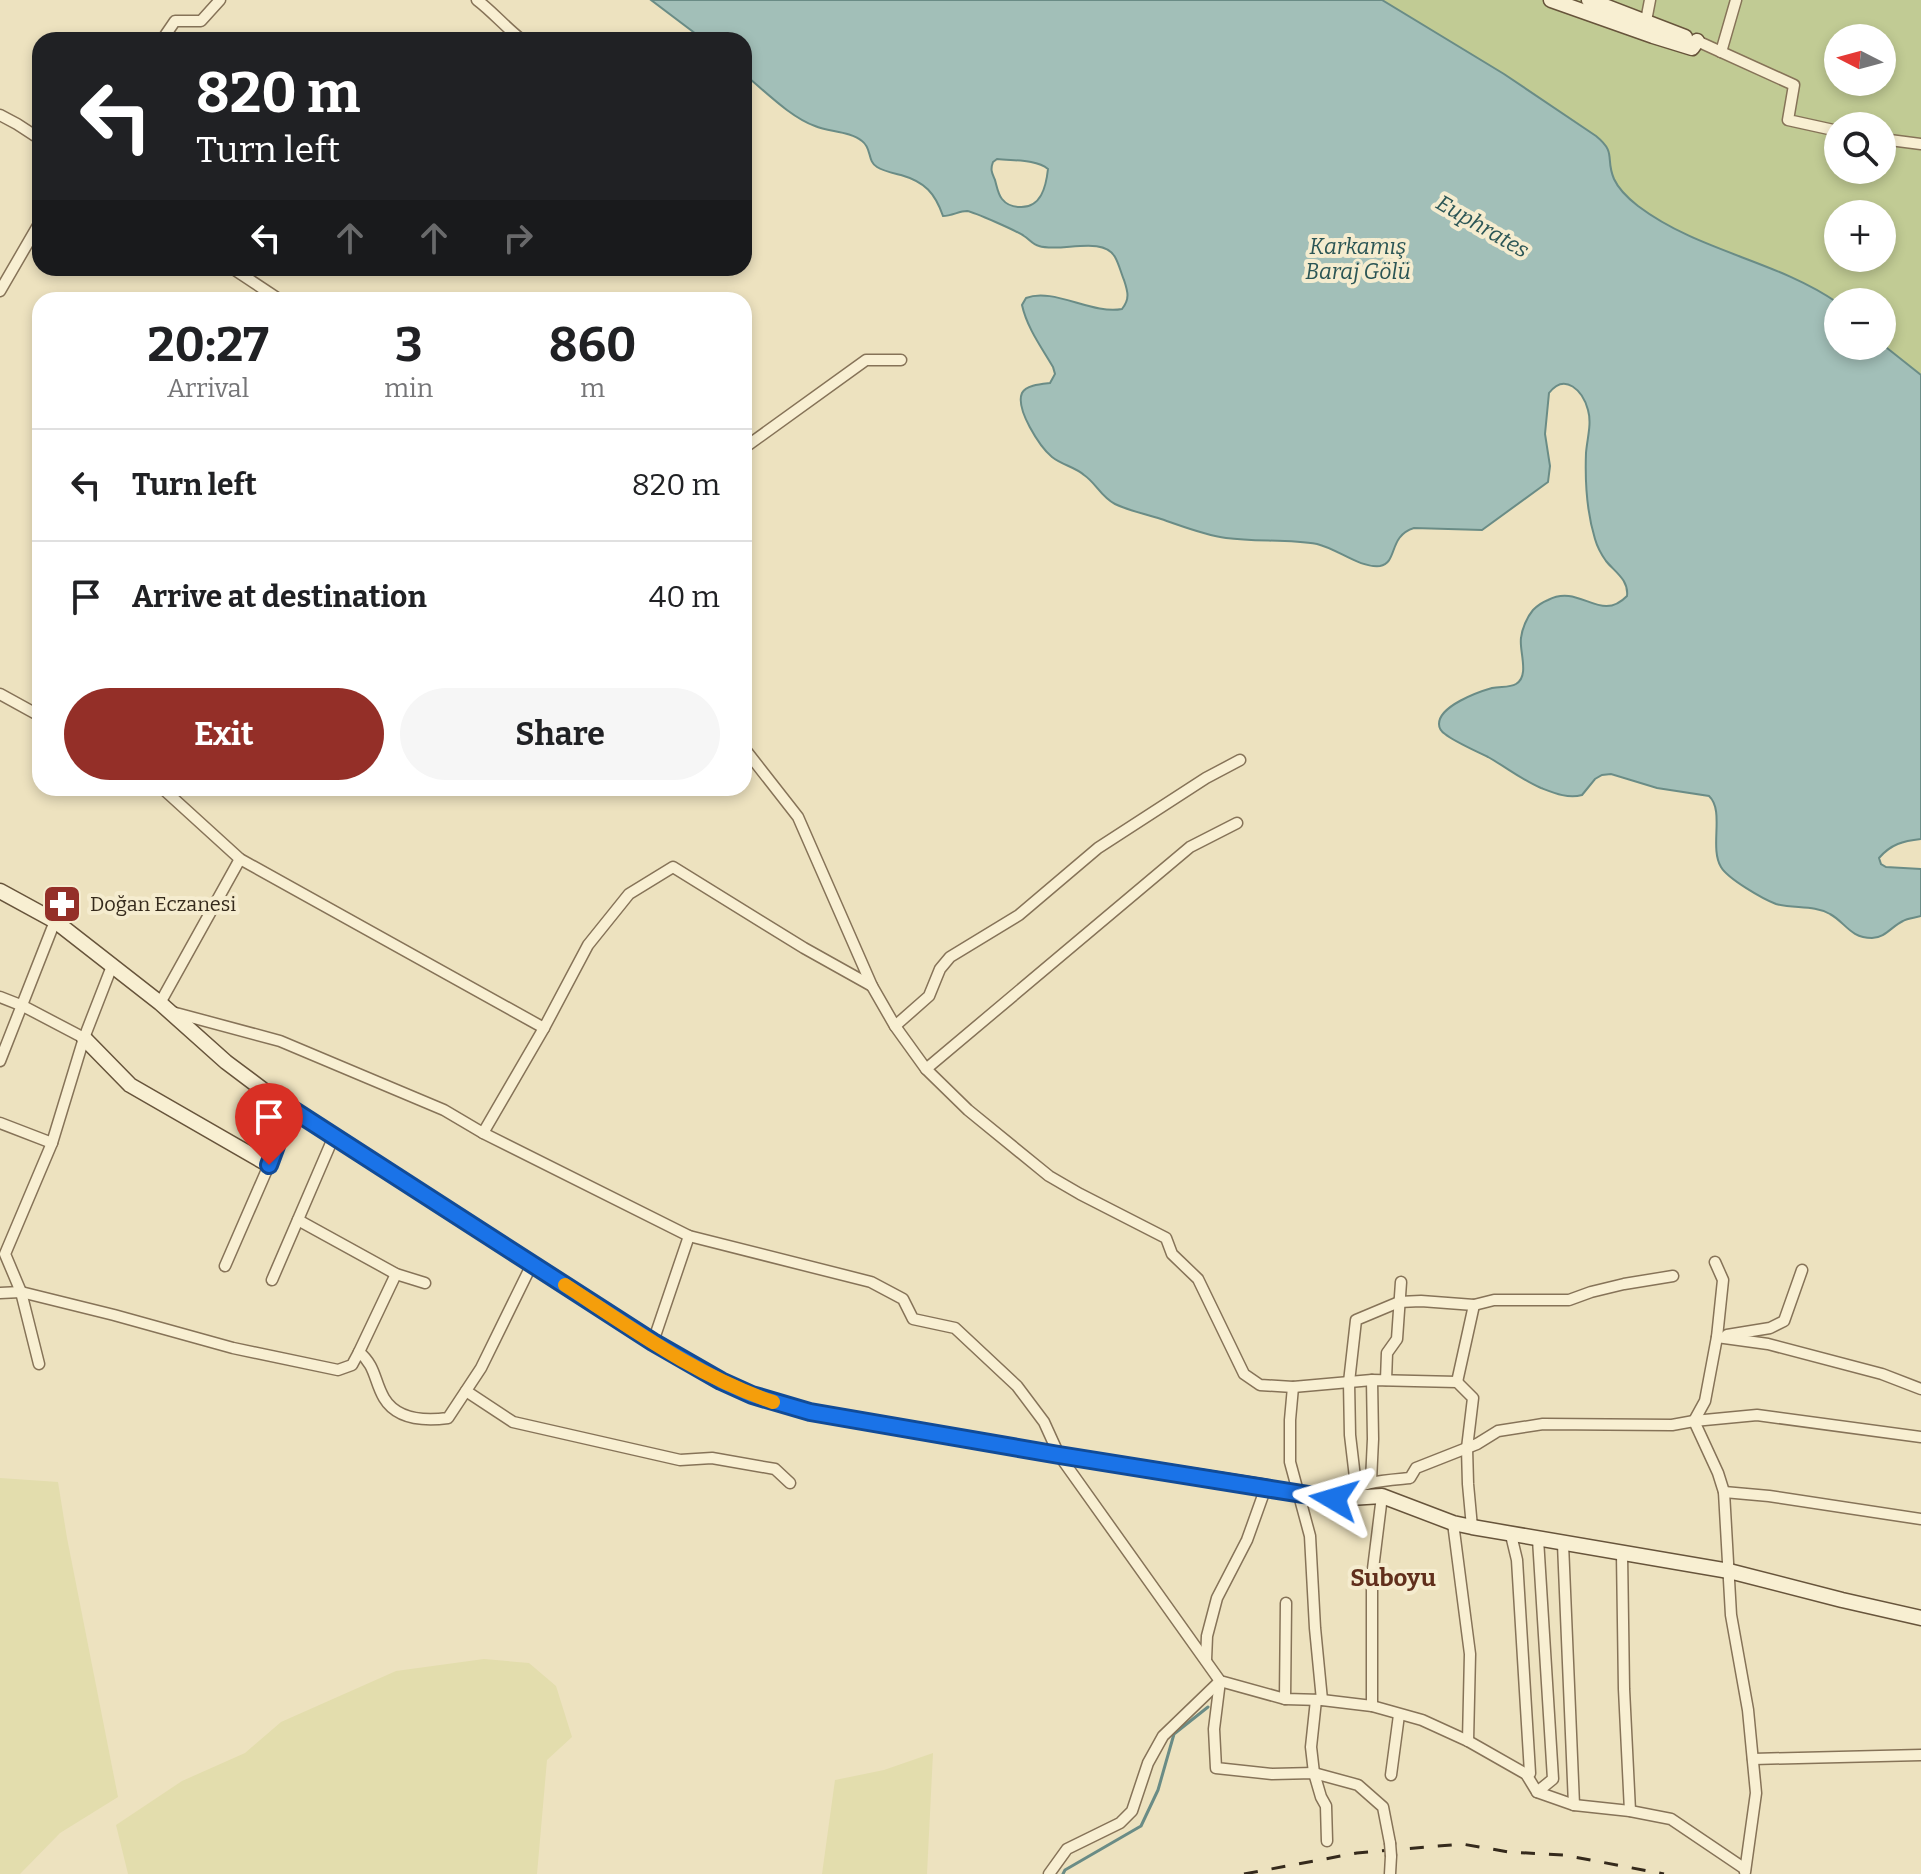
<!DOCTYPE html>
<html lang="en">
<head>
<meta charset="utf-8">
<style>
	:root { --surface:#fff; --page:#f6f6f6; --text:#202124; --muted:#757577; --line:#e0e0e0; --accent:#942f28 }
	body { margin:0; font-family:Bitter,serif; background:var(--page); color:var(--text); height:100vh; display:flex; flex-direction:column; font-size:30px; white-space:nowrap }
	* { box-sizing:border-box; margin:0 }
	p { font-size:26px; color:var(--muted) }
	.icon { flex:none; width:44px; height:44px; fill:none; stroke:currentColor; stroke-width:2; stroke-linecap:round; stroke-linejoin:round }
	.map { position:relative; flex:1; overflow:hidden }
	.sheet { position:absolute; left:32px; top:292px; width:720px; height:504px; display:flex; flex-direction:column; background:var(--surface); border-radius:24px; box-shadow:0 4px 12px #0003 }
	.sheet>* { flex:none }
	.top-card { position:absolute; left:32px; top:32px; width:720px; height:244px; border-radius:24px; box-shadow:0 4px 12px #0003; background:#202124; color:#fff; overflow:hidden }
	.needle { width:52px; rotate:276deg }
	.fabs { position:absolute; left:1824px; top:24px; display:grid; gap:16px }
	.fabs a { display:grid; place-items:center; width:72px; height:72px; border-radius:50%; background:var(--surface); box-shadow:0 4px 12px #0003; font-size:40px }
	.pin { position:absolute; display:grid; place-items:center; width:68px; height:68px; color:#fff; margin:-82px -34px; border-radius:50% 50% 50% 0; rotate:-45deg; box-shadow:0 0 8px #0007 }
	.pin .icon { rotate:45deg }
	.me { position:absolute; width:88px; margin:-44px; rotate:277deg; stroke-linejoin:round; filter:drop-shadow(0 0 6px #0008) }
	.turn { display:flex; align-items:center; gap:28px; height:168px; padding:0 32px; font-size:36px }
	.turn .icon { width:104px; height:104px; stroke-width:2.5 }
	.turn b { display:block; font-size:56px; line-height:68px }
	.lanes { display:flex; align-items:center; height:76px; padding:0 32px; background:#0003; justify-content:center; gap:40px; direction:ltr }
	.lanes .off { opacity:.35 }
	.eta { display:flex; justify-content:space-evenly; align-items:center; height:136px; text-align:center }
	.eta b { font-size:48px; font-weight:700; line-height:56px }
	.primary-button { display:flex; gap:16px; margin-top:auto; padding:16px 32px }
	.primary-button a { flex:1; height:92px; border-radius:48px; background:var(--accent); color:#fff; font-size:32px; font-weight:700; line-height:92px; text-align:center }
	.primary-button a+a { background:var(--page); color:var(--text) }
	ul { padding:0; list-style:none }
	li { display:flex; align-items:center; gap:24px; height:112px; padding:0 32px; border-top:2px solid var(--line) }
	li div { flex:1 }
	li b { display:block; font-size:30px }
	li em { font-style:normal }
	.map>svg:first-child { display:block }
</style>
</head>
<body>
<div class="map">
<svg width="1921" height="1874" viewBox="0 0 1921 1874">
	<rect width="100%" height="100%" fill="#ede2bf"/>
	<g fill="#e3ddad">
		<path d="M0,1478L58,1482L67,1538L118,1797L60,1833L20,1874H0Z"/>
		<path d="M484,1659L529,1663L556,1686L572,1737L547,1760L537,1874H128L116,1825L182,1781L245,1753L281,1722L396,1671Z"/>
		<path d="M933,1753L927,1874H822L835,1780L884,1770Z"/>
	</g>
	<path fill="#c1cb94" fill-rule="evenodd" d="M1318,0H1921V395L1882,346V302H1838V343ZM1838,38H1882V82H1838ZM1838,126H1882V170H1838ZM1838,214H1882V258H1838Z"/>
	<path fill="#a2bfb8" stroke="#6a8c86" stroke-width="2" fill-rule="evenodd" d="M651,0H1382L1504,74L1596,136C1617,153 1605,158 1614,179C1619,190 1629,199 1638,206C1699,252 1776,260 1838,303V346H1882V344L1921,375V839C1903,841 1891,844 1879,858L1881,864L1886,867L1921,869V916C1915,918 1908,918 1903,921C1892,926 1885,938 1872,938C1850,938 1845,922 1830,914C1814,905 1794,909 1776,904C1763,899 1728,879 1721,867C1709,847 1725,811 1709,796L1657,788L1611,774L1602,775L1595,779L1582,795C1568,799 1554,793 1541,788C1522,780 1506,767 1488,757C1476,751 1455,742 1445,734C1442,732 1439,729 1439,724C1439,706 1478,692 1492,688C1500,686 1509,688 1516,684C1530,676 1519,651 1521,638C1522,629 1527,617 1533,610C1537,606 1543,602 1548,600C1580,583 1600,624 1627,596C1629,580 1615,572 1606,561C1601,554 1597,546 1595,539C1587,513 1585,480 1586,453C1587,439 1592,424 1588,410C1583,391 1565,372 1549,393L1545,434L1550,466L1548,482L1482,530L1414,528C1388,536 1398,563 1380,566C1359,568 1338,549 1317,544C1287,539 1256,542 1226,538C1204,535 1182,526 1161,519C1146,514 1129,511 1115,504C1101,497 1096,483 1084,475C1075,467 1062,465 1052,457C1040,447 1015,409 1022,393C1026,385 1041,384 1050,383L1055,374L1053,367C1042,348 1027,328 1022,305L1026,298C1053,287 1092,315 1122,309C1130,299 1128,292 1124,280C1121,273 1119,264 1115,257C1103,235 1060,253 1039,246C1033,245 1029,239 1024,236C1017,231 974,212 967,211C959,211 952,216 943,216C935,193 925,182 901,175C893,173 883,171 877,167C867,161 872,148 862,141C850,131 829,132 815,126C790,117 765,91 744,74V40H704ZM997,159C1013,161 1036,159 1048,169C1046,187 1041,208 1020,207C1013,207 1006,204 1002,199C998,194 997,187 995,180C992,173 990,170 993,162Z"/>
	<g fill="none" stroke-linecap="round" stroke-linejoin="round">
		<path stroke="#6a8c86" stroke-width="3" d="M1063,1874L1065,1870L1141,1826L1158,1790L1174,1734L1208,1707"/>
		<defs>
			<g id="street">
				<path d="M477,0C493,12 505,27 522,40"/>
				<path d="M1645,26L1650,0"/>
				<path d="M162,40L175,21H201L220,0"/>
				<path d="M1697,41L1794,85L1788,120L1838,131"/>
				<path d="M1721,52L1736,0"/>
				<path d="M0,115L17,124L40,139"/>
				<path d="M1882,139L1921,144"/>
				<path d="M232,268L280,300"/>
				<path d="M0,291L40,222"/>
				<path d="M744,448L866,360H901"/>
				<path d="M0,694L40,716"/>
				<path d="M744,748L798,817L872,986L895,1026L926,1069L968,1110L1049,1176L1080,1194L1166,1238L1172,1254L1198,1279L1244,1374L1260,1385L1293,1387L1372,1380L1457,1382L1473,1398L1467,1448L1468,1484L1472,1527"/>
				<path d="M162,788L240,859L544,1028"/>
				<path d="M0,997L23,1006L84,1038"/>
				<path d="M160,1003L240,859"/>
				<path d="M172,1012L280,1041L444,1110L483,1133L689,1236L871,1282L903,1299L913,1319L955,1328L1017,1386L1044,1422L1059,1455L1220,1681L1285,1699L1322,1700L1372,1706L1422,1720L1468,1741L1526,1774L1537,1792L1574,1805L1630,1811L1671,1819L1745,1869"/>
				<path d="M895,1026L929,996L940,969L950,957L1019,915L1098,848L1206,778L1240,760"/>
				<path d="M0,1061L55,921"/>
				<path d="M926,1069L1190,847L1237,823"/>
				<path d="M0,1123L52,1143"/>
				<path d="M483,1133L544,1028L588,945L629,894L673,867L804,948L872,986"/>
				<path d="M298,1220L396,1274L425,1283"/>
				<path d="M1715,1262L1723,1280L1717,1337L1705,1401L1694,1421L1718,1473L1724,1492L1731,1615L1748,1710L1756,1793L1745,1872"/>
				<path d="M225,1266L269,1165L290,1108"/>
				<path d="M396,1274L359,1352C376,1366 374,1381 384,1398C397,1420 425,1421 448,1418L481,1368L532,1264"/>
				<path d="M272,1280L334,1136"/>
				<path d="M0,1293L21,1292L114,1315L233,1348L338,1370L352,1365L359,1352"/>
				<path d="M1727,1335L1770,1328L1784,1321L1802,1270"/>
				<path d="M1717,1337L1768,1344L1882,1374L1921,1389"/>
				<path d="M653,1342L689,1236"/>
				<path d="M39,1364L21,1292L5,1254L52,1143L84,1038L112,966"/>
				<path d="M1386,1380L1387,1353L1397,1339L1401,1282"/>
				<path d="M1457,1382L1474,1305"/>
				<path d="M1293,1387L1290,1420V1462L1310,1536L1315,1628L1322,1700"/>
				<path d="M466,1391L513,1422L680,1460L712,1458L775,1469L790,1483"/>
				<path d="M1371,1481L1373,1439L1372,1380"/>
				<path d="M1356,1486L1350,1435L1349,1382L1356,1320L1399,1302L1421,1301L1474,1305L1494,1300H1569L1591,1292L1624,1284L1673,1276"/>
				<path d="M1724,1492L1769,1496L1921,1519"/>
				<path d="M1336,1498C1364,1481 1378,1481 1410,1478L1416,1468L1477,1444L1498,1431L1543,1424L1672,1425L1694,1421L1757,1415L1921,1437"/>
				<path d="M1453,1523L1470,1654L1468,1741"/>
				<path d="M1511,1535L1517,1560L1530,1773L1526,1774"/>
				<path d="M1563,1544L1574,1805"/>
				<path d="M1622,1554L1624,1689L1630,1811"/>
				<path d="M1206,1660L1207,1636L1217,1598L1247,1540L1266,1487"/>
				<path d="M1220,1681L1214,1729L1216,1768L1272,1774L1314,1773L1358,1785L1383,1807L1390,1843"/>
				<path d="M1285,1699L1286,1603"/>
				<path d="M1316,1700L1311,1747L1314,1773L1321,1797L1326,1806L1327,1841"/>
				<path d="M1372,1706V1577L1382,1496"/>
				<path d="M1753,1759L1921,1755"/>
				<path d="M1391,1775L1399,1715"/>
				<path d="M1537,1792L1553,1779L1538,1539"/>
				<path d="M1049,1874L1067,1849L1120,1823L1132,1811L1148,1763L1163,1736L1220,1681"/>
				<path d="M1390,1874L1391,1856"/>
			</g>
			<g id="secondary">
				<path d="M1551,0L1653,36L1692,48L1697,41"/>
				<path d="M1589,0L1685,37"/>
				<path d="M0,891L55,921L160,1003L226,1062L270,1095L653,1342L721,1381L752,1395L810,1412L1059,1455L1266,1487L1299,1494L1334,1499L1382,1496L1453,1523L1472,1527L1729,1571L1842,1600L1921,1618"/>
				<path d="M84,1038L130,1085L269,1165"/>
			</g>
		</defs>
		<use href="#street" stroke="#867358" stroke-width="13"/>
		<use href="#secondary" stroke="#67543b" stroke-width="17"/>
		<use href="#street" stroke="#f8efd2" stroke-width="10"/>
		<use href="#secondary" stroke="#f8efd2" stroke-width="14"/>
		<path stroke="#352a1c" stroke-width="3" stroke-dasharray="14 14" stroke-linecap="butt" d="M1244,1874L1357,1853L1462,1844L1509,1852L1564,1855L1664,1874"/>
		<defs>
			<path id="street-bridge" d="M1390,1843L1391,1856"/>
		</defs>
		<use href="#street-bridge" stroke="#867358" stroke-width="13" stroke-linecap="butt"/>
		<use href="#street-bridge" stroke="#f8efd2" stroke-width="10"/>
	</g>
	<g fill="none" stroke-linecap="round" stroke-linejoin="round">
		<defs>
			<path id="route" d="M269,1165L290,1108L653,1342L721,1381L752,1395L810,1412L1059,1455L1334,1499"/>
		</defs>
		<use href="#route" stroke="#114b97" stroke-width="20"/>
		<use href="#route" stroke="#1a73e8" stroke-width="14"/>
		<path stroke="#f59e0b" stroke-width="14" d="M565,1285C631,1328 698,1377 773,1402"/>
	</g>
	<defs>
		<symbol id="pharmacy-square" viewBox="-11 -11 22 22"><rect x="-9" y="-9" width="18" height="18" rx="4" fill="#942f28" stroke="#f5eccf"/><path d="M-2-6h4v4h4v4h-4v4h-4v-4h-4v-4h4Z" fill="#fff"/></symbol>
	</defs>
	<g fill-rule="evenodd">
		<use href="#pharmacy-square" x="40" y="882" width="44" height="44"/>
	</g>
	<g text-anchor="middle" stroke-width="8" stroke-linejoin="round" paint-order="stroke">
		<g font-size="20" fill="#352a1c" stroke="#f5eccf" text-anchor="start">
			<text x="90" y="911">Doğan Eczanesi</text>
		</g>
		<g font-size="22" font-style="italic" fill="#2b5555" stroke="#f5eccf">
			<text transform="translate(1483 226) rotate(30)" y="8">Euphrates</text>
			<text x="1358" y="254">Karkamış<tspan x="1358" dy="25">Baraj Gölü</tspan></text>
		</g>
		<g font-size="24" font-weight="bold" fill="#612f1c" stroke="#f5eccf">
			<text x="1393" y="1586">Suboyu</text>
		</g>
	</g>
</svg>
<div class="fabs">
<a><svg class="needle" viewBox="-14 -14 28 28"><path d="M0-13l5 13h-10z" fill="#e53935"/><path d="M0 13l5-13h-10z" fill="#757577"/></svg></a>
<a><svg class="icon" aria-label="search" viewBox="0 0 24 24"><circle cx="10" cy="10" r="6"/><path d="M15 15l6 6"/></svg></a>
<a>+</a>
<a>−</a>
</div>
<div class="pin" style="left:269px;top:1165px;background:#d93025"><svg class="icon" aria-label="arrive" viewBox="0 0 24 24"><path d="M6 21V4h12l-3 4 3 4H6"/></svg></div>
<svg class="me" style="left:1334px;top:1499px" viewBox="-20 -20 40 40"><path d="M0-17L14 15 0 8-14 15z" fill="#1a73e8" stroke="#fff" stroke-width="4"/></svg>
<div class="top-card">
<div class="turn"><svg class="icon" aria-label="left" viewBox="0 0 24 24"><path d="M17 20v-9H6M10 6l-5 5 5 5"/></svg><div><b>820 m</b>Turn left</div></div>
<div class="lanes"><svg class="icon" aria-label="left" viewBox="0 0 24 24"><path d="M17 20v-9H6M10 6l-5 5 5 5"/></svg><svg class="icon off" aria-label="ahead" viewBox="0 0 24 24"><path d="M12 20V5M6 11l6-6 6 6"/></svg><svg class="icon off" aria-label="ahead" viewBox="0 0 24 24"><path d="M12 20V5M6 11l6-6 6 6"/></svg><svg class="icon off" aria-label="right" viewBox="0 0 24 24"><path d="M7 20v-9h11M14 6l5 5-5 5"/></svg></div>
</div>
<section class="sheet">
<div class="eta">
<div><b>20:27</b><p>Arrival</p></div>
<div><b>3</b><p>min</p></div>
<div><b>860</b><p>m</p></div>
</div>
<ul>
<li><svg class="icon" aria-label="left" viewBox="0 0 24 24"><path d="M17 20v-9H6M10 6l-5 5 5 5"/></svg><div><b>Turn left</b></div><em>820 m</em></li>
<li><svg class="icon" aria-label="arrive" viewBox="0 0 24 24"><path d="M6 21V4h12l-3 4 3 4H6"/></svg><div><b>Arrive at destination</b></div><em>40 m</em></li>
</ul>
<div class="primary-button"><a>Exit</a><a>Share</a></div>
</section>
</div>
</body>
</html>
